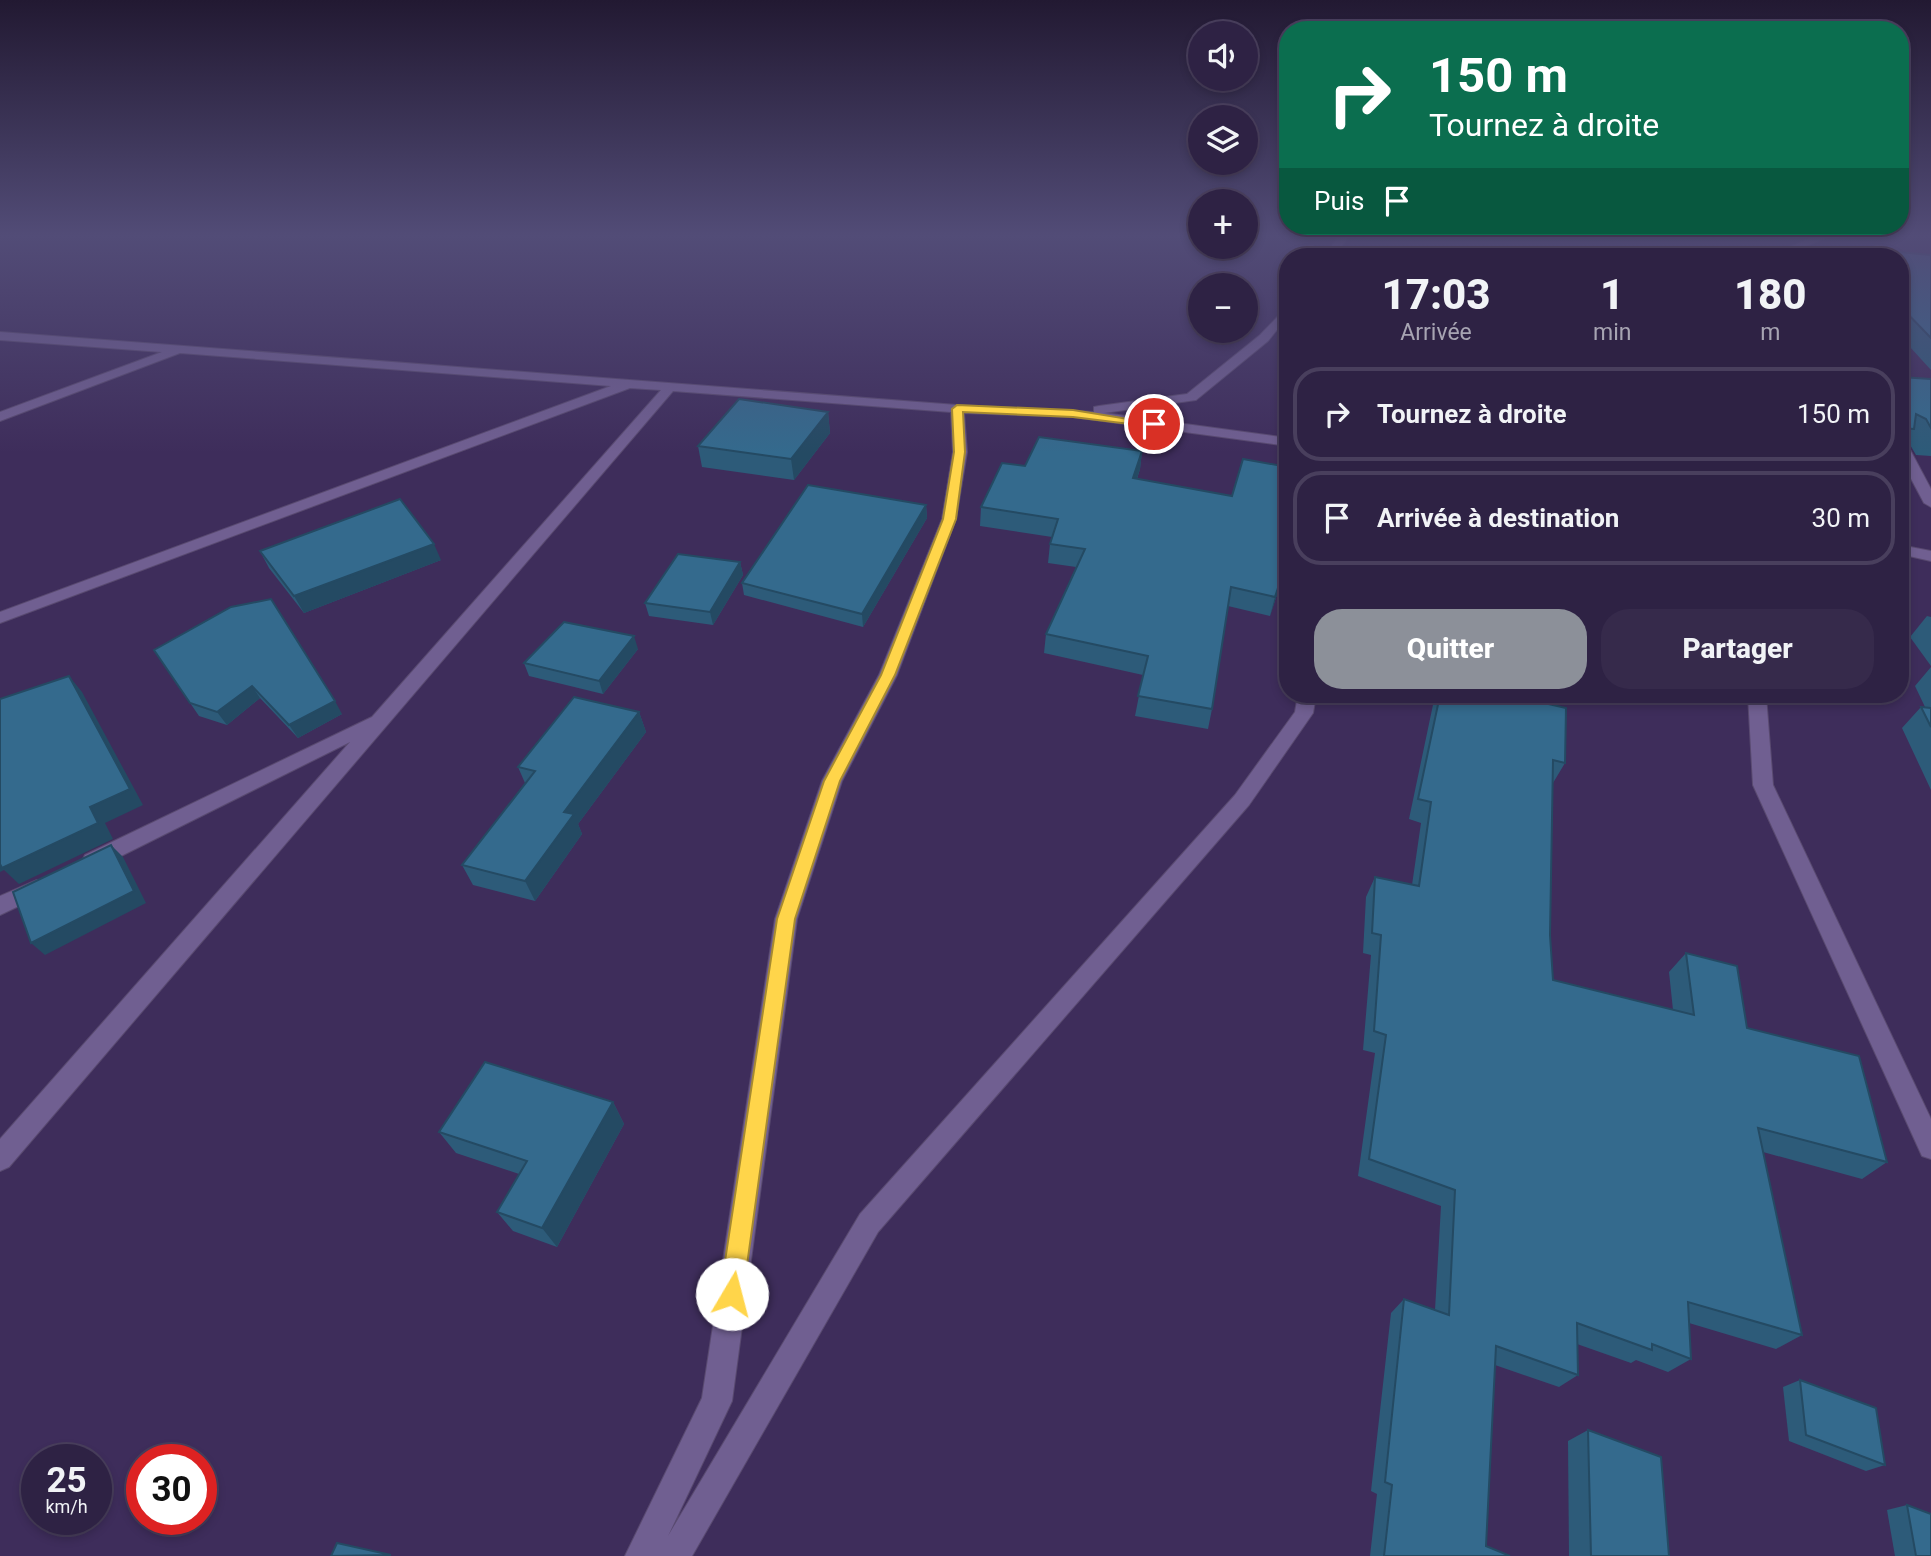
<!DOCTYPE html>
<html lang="fr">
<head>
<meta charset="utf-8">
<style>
	:root { --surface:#2e2244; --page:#362a4b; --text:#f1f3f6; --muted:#a7a4b2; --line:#493f5d; --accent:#8c9099 }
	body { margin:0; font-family:Roboto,sans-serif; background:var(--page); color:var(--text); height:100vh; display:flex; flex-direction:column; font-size:26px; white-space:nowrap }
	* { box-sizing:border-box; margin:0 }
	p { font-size:23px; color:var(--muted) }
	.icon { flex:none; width:38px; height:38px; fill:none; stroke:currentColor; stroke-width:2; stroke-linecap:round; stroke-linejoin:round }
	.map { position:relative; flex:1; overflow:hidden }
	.drawer { position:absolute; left:1279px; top:248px; width:630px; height:455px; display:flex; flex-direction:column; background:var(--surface); border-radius:28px; box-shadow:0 4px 10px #0003,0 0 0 2px var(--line) }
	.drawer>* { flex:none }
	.top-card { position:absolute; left:1279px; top:21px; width:630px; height:214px; border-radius:28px; box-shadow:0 4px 10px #0003,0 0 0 2px var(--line); background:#0b6e4f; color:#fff; overflow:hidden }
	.fabs { position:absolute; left:1188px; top:21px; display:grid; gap:14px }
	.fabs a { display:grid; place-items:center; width:70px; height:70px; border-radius:50%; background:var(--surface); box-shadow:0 4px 10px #0003,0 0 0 2px var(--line); font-size:35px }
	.speed { position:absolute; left:21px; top:1444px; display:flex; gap:14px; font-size:35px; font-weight:700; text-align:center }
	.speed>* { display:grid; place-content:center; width:91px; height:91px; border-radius:50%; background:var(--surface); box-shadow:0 4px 10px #0003,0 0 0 2px var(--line); line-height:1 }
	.speed small { font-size:18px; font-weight:400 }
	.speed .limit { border:10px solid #d22; background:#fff; color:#111 }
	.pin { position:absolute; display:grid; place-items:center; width:60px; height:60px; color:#fff; margin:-30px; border:4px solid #fff; border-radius:50%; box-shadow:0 2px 7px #0007 }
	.me { position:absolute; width:77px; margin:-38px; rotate:8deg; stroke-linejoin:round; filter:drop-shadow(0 0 5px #0008) }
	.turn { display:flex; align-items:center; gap:24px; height:147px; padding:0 35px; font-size:32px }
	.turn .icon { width:91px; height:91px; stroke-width:2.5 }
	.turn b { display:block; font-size:49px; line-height:60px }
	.then { display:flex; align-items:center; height:66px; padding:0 35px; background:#0003; gap:14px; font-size:26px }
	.eta { display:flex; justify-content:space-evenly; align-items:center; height:119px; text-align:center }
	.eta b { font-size:42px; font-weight:800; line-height:49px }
	.cta { display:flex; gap:14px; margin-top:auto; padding:14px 35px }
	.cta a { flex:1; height:80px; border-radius:28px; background:var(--accent); color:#fff; font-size:28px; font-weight:800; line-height:80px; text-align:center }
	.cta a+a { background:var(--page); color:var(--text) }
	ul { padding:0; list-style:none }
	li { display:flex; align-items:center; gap:21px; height:94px; margin:0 14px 10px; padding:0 21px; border:4px solid var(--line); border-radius:28px }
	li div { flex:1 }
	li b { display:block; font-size:26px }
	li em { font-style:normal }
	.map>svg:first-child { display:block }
</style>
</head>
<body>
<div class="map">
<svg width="1931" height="1556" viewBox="0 0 1931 1556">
	<rect width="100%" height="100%" fill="#3e2d5b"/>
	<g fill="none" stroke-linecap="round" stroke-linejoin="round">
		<defs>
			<g id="minor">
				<path d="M1339,235H1349L1335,257H1325Z"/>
				<path d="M1818,235H1832L1781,257H1767Z"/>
				<path d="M1288,306V316L1268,341L1196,400L1104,413L1288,438V446L1073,417L964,413L967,452L956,519L897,675L842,781L797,919L732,1401L668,1536L860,1214L1235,795L1295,712L1298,695H1316L1313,713L1249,805L878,1232L692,1556H625L702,1398L775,919L822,781L879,675L942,519L953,452L951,412L673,391L9,1167L0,1171V1139L350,742L99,867H85L82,861L85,855L372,717L661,390L630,388L0,623V612L611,386L180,353L0,421V412L162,352L0,340V332L957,405L1094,412V407L1099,406L1187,394L1260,335Z"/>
				<path d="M1900,440L1907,444L1931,489V507L1924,503L1900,458Z"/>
				<path d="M1900,545L1931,551V561L1900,554Z"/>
				<path d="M1748,695H1766L1773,785L1931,1119V1159L1922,1156L1753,785Z"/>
				<path d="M37,880L44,882L48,888L44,894L0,915V896Z"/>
			</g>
		</defs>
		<use href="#minor" stroke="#594a70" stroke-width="2"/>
		<use href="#minor" fill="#705f91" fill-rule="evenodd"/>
	</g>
	<g fill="#2d5b79">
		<path d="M1845,247L1931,255V370L1900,336V257H1839Z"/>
		<path d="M1900,377L1931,379V456L1916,455L1909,443L1906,441L1900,448Z"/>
		<path d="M828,412L830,433L794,480L702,467L698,446Z"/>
		<path d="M1142,451L1140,469L1137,479L1285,513L1288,561L1270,616L1228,606L1212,709L1208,729L1135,716L1143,675L1044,653L1046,634L1076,567L1048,563L1050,544L1052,537L980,526L981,507Z"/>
		<path d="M926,505L927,518L863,627L744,595L742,583Z"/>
		<path d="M260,551L441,560L304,613L269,568Z"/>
		<path d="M740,562L743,575L713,625L649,616L645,603Z"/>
		<path d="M1927,616L1931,617V666L1910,637Z"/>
		<path d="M638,649L603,694L529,676L524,663Z"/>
		<path d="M154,650L342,714L298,738L260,698L227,725L199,716Z"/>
		<path d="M1931,667V790L1902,728L1921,707H1925L1915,686Z"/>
		<path d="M1436,695H1508L1565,763L1553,783L1550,935L1553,980L1673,1010L1669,972L1686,953L1747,1028L1887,1162L1862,1179L1763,1152L1802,1335L1776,1349L1689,1323L1691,1359L1668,1372L1636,1360L1631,1363L1577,1344L1578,1375L1559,1387L1495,1365L1486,1546L1510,1556H1370L1377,1494L1371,1491L1391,1313L1404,1299L1435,1310L1441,1206L1358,1176L1375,1053L1363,1050L1371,955L1363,953L1366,897L1375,877L1412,885L1421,823L1409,819L1434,700Z"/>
		<path d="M639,712L646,732L578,824L582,834L535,901L473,885L462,865L525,783L518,767Z"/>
		<path d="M613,1102L624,1124L557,1247L513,1231L497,1212L519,1174L456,1153L439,1132Z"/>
		<path d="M1800,1380L1885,1465L1866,1471L1789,1441L1783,1387Z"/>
		<path d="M1588,1430L1669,1556H1569L1568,1441Z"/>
		<path d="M1907,1505L1931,1556H1895L1887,1510Z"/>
	</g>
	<g fill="#244a63">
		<path d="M828,412L830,433L794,480L791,459Z"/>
		<path d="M1142,451L1140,469L1131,497L1133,478Z"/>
		<path d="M926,505L927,518L863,627L862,614Z"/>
		<path d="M434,544L441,560L304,613L294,596Z"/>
		<path d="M1288,557V561L1270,616L1275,597Z"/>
		<path d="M740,562L743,575L713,625L710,612Z"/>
		<path d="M634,636L638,649L603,694L599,681Z"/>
		<path d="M69,676L82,692L143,805L105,823L113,839L19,884L4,870L0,872V855L90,807Z"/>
		<path d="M252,686L260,698L227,725L217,712Z"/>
		<path d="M335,701L342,714L298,738L289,725Z"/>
		<path d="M639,712L646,732L578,824L582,834L535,901L525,881L564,812Z"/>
		<path d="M111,845L123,857L146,903L45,955L31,943Z"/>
		<path d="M613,1102L624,1124L557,1247L542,1228Z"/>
	</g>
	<g fill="#346a8d" stroke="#244a63" stroke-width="2">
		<path d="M1845,247L1931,255V338L1900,306V257H1855Z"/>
		<path d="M1900,377L1931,379V428L1926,419L1916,414L1914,429L1900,428Z"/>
		<path d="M739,399L828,412L791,459L698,446Z"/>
		<path d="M1039,437L1142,451L1133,478L1232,496L1243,459L1288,467V501L1285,513H1288V557L1275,597L1231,587L1212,709L1138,696L1148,656L1046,634L1085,549L1050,544L1058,519L981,507L1002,463L1025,466Z"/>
		<path d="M808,485L926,505L862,614L742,583Z"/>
		<path d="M400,499L434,544L294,596L260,551Z"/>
		<path d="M678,554L740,562L710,612L645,603Z"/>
		<path d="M271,599L335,701L289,725L252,686L217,712L190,703L154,650L231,607Z"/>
		<path d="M564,622L634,636L599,681L524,663Z"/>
		<path d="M69,676L130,789L90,807L98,823L2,868L0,864V699Z"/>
		<path d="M1440,695H1508L1566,708L1565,763L1553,760L1550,935L1553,980L1694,1015L1686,953L1737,966L1747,1028L1859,1056L1887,1162L1758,1128L1802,1335L1688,1302L1691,1359L1652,1344V1350L1577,1323L1578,1375L1496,1346L1486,1546L1510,1556H1384L1392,1485L1385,1482L1404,1299L1449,1315L1455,1190L1369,1159L1386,1035L1374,1031L1381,935L1372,933L1375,877L1419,886L1431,802L1418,799Z"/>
		<path d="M574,697L639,712L564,812L574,814L525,881L462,865L535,771L518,767Z"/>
		<path d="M1921,707L1931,708V727Z"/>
		<path d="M111,845L134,891L31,943L13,892Z"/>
		<path d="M485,1062L613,1102L542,1228L497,1212L527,1161L439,1132Z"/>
		<path d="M1800,1380L1876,1408L1885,1465L1806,1435Z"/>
		<path d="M1588,1430L1661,1457L1669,1556H1591Z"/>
		<path d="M1907,1505L1931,1514V1556H1916Z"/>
		<path d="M337,1543L391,1555L331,1556Z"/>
	</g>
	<linearGradient id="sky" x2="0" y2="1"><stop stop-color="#221932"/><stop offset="0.52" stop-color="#524c77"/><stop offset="1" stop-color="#524c77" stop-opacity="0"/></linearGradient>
	<rect width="1931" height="453" fill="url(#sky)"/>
	<path fill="#ffd54a" stroke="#a68a30" stroke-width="2" d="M957,405L1073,410L1159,424L1154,427L1073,417L963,412L965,452L956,519L895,675L840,781L795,919L743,1294L740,1302L732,1305L724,1302L720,1294L777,919L824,781L881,675L943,519L954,452L952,409Z"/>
</svg>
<div class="fabs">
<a><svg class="icon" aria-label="sound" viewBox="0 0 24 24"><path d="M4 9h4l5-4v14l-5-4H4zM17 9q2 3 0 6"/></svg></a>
<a><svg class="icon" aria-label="layers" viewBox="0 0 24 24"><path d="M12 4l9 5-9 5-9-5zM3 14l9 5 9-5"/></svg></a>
<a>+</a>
<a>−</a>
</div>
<div class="speed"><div>25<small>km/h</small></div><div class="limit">30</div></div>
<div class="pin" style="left:1154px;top:424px;background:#d93025"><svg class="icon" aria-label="arrive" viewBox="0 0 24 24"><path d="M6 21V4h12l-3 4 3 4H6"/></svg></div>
<svg class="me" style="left:732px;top:1294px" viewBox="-20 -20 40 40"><circle r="19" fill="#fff"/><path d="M0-13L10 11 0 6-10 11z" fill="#ffd54a"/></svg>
<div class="top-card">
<div class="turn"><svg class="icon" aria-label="right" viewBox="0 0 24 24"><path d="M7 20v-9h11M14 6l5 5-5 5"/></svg><div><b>150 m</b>Tournez à droite</div></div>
<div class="then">Puis<svg class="icon" aria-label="arrive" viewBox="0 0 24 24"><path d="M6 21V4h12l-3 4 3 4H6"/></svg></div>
</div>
<section class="drawer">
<div class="eta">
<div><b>17:03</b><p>Arrivée</p></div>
<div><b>1</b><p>min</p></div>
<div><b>180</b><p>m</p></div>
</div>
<ul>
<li><svg class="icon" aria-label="right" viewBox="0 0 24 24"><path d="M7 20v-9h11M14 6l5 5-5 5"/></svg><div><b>Tournez à droite</b></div><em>150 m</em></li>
<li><svg class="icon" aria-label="arrive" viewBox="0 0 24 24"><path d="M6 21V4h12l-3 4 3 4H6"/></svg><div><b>Arrivée à destination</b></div><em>30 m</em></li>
</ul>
<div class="cta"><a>Quitter</a><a>Partager</a></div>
</section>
</div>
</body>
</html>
